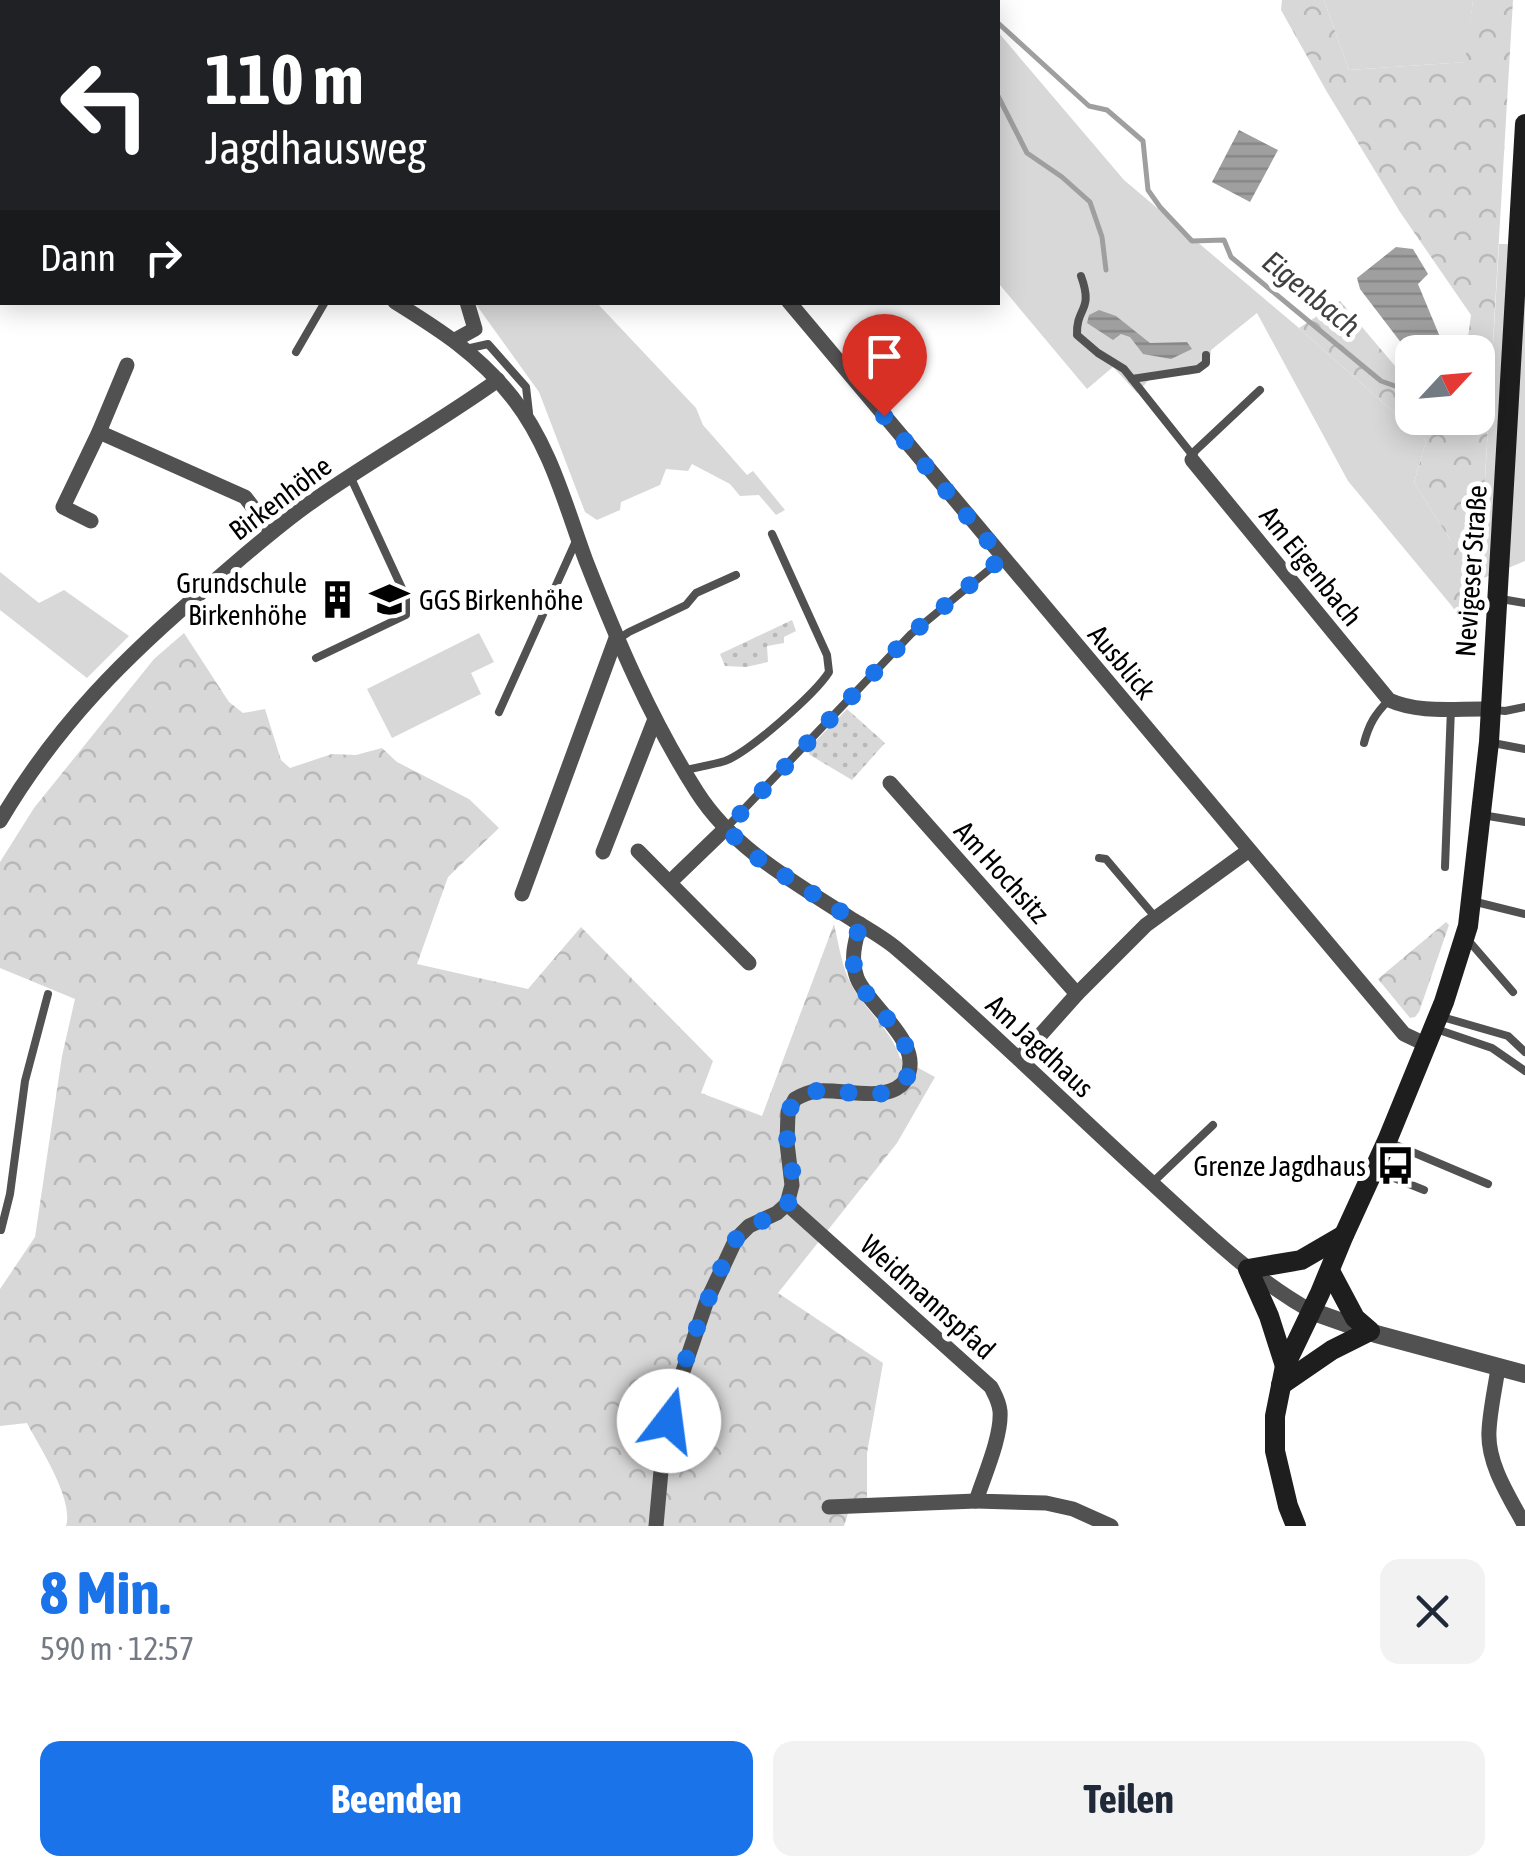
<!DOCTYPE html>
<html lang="de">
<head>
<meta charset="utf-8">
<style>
	:root { --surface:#fff; --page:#f2f2f3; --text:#1f2937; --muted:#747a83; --accent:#1a73e8 }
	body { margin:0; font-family:"Asap Condensed",sans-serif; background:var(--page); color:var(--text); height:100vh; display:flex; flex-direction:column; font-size:38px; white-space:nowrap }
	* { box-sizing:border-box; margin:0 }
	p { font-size:32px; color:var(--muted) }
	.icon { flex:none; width:55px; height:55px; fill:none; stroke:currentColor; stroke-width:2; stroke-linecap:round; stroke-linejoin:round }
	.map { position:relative; height:1526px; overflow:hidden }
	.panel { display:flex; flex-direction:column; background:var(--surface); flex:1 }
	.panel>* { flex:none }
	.top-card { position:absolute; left:0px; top:0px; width:1000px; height:305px; box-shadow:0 5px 25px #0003; background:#202124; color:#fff; overflow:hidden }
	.needle { width:65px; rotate:64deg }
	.buttons { position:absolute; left:1395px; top:335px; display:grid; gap:20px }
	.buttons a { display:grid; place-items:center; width:100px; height:100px; border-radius:20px; background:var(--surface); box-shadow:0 5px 25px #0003; font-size:50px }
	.pin { position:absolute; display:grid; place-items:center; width:85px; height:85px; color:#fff; margin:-102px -42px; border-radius:50% 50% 50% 0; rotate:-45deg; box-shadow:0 0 10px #0007 }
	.pin .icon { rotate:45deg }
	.me { position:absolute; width:110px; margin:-55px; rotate:15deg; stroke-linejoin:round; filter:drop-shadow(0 0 8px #0008) }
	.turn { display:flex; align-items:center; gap:35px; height:210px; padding:0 40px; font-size:45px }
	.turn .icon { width:130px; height:130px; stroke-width:2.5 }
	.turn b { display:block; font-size:70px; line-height:85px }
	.then { display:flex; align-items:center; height:95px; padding:0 40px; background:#0003; gap:20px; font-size:38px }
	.round { display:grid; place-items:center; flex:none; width:105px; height:105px; border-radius:20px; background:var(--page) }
	.headline { display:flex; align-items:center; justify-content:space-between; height:170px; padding:0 40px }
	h1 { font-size:60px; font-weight:700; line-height:75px; color:var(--accent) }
	.cta { display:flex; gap:20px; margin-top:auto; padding:20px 40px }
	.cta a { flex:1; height:115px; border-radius:20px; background:var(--accent); color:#fff; font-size:40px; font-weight:700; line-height:115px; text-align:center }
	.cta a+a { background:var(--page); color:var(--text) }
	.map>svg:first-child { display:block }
</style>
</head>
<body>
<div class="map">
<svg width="1525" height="1526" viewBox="0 0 1525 1526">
	<defs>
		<pattern id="forest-crowns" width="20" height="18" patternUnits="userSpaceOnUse" patternTransform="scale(2.5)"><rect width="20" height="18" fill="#d8d8d8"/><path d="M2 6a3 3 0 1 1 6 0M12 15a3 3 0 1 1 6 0" fill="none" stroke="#b8b8b8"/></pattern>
		<pattern id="park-dots" width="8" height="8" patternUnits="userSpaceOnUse" patternTransform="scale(2.5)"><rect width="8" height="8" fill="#d8d8d8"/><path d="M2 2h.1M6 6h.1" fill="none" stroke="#b8b8b8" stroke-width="1.8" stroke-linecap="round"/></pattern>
		<pattern id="water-rules" width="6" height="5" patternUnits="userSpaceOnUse" patternTransform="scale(2.5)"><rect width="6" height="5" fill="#9f9f9f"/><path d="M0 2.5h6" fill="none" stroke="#878787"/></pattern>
	</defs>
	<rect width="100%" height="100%" fill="#fff"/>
	<g fill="#d8d8d8">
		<path d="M1324,0H1473L1466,62L1349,70Z"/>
		<path d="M998,32L1124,180L1299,328L1426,441L1414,483L1451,541V605L1348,481L1257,313L1211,350C1209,390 1166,366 1148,381C1144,384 1142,390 1137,393L1113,367L1087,389L1000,285H998Z"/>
		<path d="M1499,244H1525V561L1479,580Z"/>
		<path d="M475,303H597L696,408L703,425L747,475L753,471L785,510L776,515L759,495L740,496L730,484L692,464L688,471L666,469L660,485L621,502L620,510L597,520L585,512L539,392Z"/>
		<path d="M0,572L39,603L64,590L129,636L87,678L0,610Z"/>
		<path d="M479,633L494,662L471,673L481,694L392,738L367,689Z"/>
	</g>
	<g fill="url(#forest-crowns)">
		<path d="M1282,0H1324L1349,70L1465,62L1473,0H1513L1479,580L1470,631L1451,605V541L1414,483L1426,441L1299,328L1340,301L1412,386V418H1478V352H1466L1471,315L1400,212L1327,92L1281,10Z"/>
		<path d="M184,633L229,702L243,713L265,709L281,760L290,768L332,754L356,755L382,748L397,762L469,799L499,828L448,877L417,964L528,989L581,927L713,1061L701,1093L762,1116L834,924C838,941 841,961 848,978C861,1007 891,1028 900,1058L935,1077L897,1143L778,1293L883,1363L867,1453V1500L852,1501L844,1526H66C74,1499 40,1448 27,1423L0,1426V1289L35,1237L62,1056L75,999L0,968V862L34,808L154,659Z"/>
		<path d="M1446,922L1449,925L1419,1012L1415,1017L1410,1018L1378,979Z"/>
	</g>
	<g fill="url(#park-dots)">
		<path d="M792,620L796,631L784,637V643L767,646L768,662L746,667L725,666L720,654Z"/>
		<path d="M847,709L885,743L852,780L810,755L807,750Z"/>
	</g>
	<g fill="url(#water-rules)">
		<path d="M1239,130L1278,150L1250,202L1212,182Z"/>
		<path d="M1396,247L1413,249L1428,274L1418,284L1440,337L1439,352H1412V357L1360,289L1357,278Z"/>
		<path d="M1099,310L1116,316L1150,343L1187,342L1192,349L1171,359L1143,354L1130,337L1121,334L1113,340L1087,323L1089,315Z"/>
	</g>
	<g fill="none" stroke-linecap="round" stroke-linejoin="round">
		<g stroke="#9f9f9f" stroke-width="5">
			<path d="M875,0L877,2"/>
			<path d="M983,2L984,0"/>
			<path d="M998,23L1089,106L1107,110L1143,141L1148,190L1160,207L1192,241L1224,240L1231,257L1381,381L1412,392"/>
			<path d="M998,96L1027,153L1062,177L1090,202L1102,237L1106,270"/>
		</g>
		<g stroke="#515151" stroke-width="8">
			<path d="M1081,276C1094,312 1076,306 1077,335L1098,353L1124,369L1190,452L1192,460"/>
			<path d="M466,349L488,344L526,387L529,413"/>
			<path d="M296,352L325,302"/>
			<path d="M1132,379L1198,369L1206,363V355"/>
			<path d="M1193,456L1195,451L1260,390"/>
			<path d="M1501,599L1525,603"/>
			<path d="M617,640L629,632L686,605L696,593L736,575"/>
			<path d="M316,658L406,615V597L350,476"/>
			<path d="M1495,710L1505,711L1525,707"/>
			<path d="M499,712L576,541"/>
			<path d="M1364,743C1369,724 1375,714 1389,700"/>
			<path d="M1493,743L1525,749"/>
			<path d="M685,770C698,767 712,765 725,761C748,753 815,694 829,672L827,655L772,534"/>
			<path d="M1482,815L1525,822"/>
			<path d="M725,829L911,634L1002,559"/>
			<path d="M1099,858L1106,859L1156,918"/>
			<path d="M1445,867L1451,708"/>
			<path d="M1472,901L1525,914"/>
			<path d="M1468,940L1513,992"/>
			<path d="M1442,1017L1508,1036L1525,1052"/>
			<path d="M1436,1029L1492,1048L1525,1071"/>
			<path d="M1391,1143L1488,1184"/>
			<path d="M1374,1170L1424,1190"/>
			<path d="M1152,1183L1213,1125"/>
			<path d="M1,1230L10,1194L25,1081L48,994"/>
		</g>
		<g stroke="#515151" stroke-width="15">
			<path d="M258,0L259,2"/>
			<path d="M511,0L513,2"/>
			<path d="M354,2L357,0"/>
			<path d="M0,67L2,69"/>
			<path d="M395,302C440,330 478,354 512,397C550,445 565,504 586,561C617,640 651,720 697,792C734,850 796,883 853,920C868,929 884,938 897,949C981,1021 1060,1099 1142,1174C1196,1223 1247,1275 1311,1311"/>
			<path d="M789,302L1404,1034L1425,1044"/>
			<path d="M455,340L475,329L467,302"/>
			<path d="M99,432L127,365"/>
			<path d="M1192,460L1389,700C1420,714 1457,708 1490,709"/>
			<path d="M91,521L63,507L99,432L245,497L272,532"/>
			<path d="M890,783L1077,994"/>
			<path d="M0,821C57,724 127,655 212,583C245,555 277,526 313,501C373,459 438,423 498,380"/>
			<path d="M638,851L749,963"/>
			<path d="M603,852L655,719"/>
			<path d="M670,882L725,829"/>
			<path d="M522,894L616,638"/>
			<path d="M1019,1059L1077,994L1146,925L1248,851"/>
			<path d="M787,1204L991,1387C995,1395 999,1401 1000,1411C1002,1436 984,1476 976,1501L1046,1503L1073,1509L1111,1526"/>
			<path d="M1498,1368C1495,1389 1490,1410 1489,1431C1487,1464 1510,1498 1525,1526"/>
			<path d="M829,1507L976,1501"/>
			<path d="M656,1526L663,1449L676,1392L706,1303L736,1239L749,1226L777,1213L787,1204L792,1185L787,1143L788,1112L795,1099C802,1095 809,1092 817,1091C842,1088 891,1105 906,1079C926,1044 868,1006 857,978C850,959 855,942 860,924"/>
		</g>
		<path stroke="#515151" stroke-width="18" d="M1311,1311L1376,1334L1525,1374"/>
		<g stroke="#1e1e1e" stroke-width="20">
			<path d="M1285,1366L1269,1316L1248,1269L1301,1260L1344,1235"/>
			<path d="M1281,1385L1332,1350L1370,1331L1355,1318L1330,1271"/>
			<path d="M1296,1526L1288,1506L1275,1451V1416L1285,1366L1320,1293L1344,1235L1387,1141L1444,1002L1468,926L1489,742L1525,124"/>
		</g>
	</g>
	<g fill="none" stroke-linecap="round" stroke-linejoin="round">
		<path stroke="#1a73e8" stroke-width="18" stroke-dasharray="0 32.4" d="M669,1421C680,1373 696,1326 716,1281C722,1267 727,1251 736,1239C749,1221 780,1218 787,1205C803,1178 780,1141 788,1112C788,1112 795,1100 795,1099C802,1095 809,1092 817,1091C843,1088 890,1106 906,1079C925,1044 868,1006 857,978C850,959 855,942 860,924L760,860L726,829L911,634L1002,558L884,416"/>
	</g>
	<defs>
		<symbol id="building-bare" viewBox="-9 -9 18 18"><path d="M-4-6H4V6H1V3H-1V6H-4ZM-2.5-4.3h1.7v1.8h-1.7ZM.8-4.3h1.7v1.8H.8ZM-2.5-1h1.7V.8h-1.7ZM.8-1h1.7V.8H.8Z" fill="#000" stroke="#fff" stroke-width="2.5" paint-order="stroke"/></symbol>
		<symbol id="school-bare" viewBox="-9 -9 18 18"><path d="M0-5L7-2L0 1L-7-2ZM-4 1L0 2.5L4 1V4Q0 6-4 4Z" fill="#000" stroke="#fff" stroke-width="2.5" paint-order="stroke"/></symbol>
		<symbol id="bus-bare" viewBox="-9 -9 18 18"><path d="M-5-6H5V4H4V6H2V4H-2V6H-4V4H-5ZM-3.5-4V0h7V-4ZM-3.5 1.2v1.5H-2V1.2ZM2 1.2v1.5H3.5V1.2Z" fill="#000" stroke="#fff" stroke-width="2.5" paint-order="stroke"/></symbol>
	</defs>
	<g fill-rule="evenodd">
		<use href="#building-bare" x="310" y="572" width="55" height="55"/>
		<use href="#school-bare" x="362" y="572" width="55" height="55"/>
		<use href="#bus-bare" x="1368" y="1138" width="55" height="55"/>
	</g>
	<g text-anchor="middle" stroke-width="10" stroke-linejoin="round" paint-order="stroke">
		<g font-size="28" fill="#000" stroke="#fff">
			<text transform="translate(280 498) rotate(-37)" y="10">Birkenhöhe</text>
			<text transform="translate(1311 566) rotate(51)" y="10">Am Eigenbach</text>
			<text transform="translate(1471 571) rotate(-86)" y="10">Nevigeser Straße</text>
			<text transform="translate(1122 662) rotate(50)" y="10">Ausblick</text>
			<text transform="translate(1002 872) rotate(48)" y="10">Am Hochsitz</text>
			<text transform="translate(1040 1046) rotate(43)" y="10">Am Jagdhaus</text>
			<text transform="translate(928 1297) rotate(42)" y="10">Weidmannspfad</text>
		</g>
		<g font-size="28" fill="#000" stroke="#fff" text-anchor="end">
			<text x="307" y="593">Grundschule<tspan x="307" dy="32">Birkenhöhe</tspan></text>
			<text x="419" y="610" text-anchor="start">GGS Birkenhöhe</text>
			<text x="1366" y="1176">Grenze Jagdhaus</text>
		</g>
		<g font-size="30" font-style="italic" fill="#404040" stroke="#fff">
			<text transform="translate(1311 294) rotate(39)" y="10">Eigenbach</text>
		</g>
	</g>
</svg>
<div class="buttons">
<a><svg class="needle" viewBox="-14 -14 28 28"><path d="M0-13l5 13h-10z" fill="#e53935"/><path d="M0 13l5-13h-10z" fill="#747a83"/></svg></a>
</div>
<div class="pin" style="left:884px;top:416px;background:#d93025"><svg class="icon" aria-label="arrive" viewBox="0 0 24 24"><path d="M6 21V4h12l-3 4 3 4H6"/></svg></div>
<svg class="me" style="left:669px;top:1421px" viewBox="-20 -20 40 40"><circle r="19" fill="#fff"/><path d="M0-13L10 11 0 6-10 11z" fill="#1a73e8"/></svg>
<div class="top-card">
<div class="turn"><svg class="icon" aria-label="left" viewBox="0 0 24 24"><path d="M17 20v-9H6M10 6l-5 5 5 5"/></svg><div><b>110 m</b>Jagdhausweg</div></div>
<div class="then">Dann<svg class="icon" aria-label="right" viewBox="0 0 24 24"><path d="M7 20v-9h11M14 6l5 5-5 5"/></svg></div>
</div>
</div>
<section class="panel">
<div class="headline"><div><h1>8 Min.</h1><p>590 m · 12:57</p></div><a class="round"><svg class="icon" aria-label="close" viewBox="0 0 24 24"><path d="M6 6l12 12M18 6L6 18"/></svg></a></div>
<div class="cta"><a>Beenden</a><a>Teilen</a></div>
</section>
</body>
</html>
